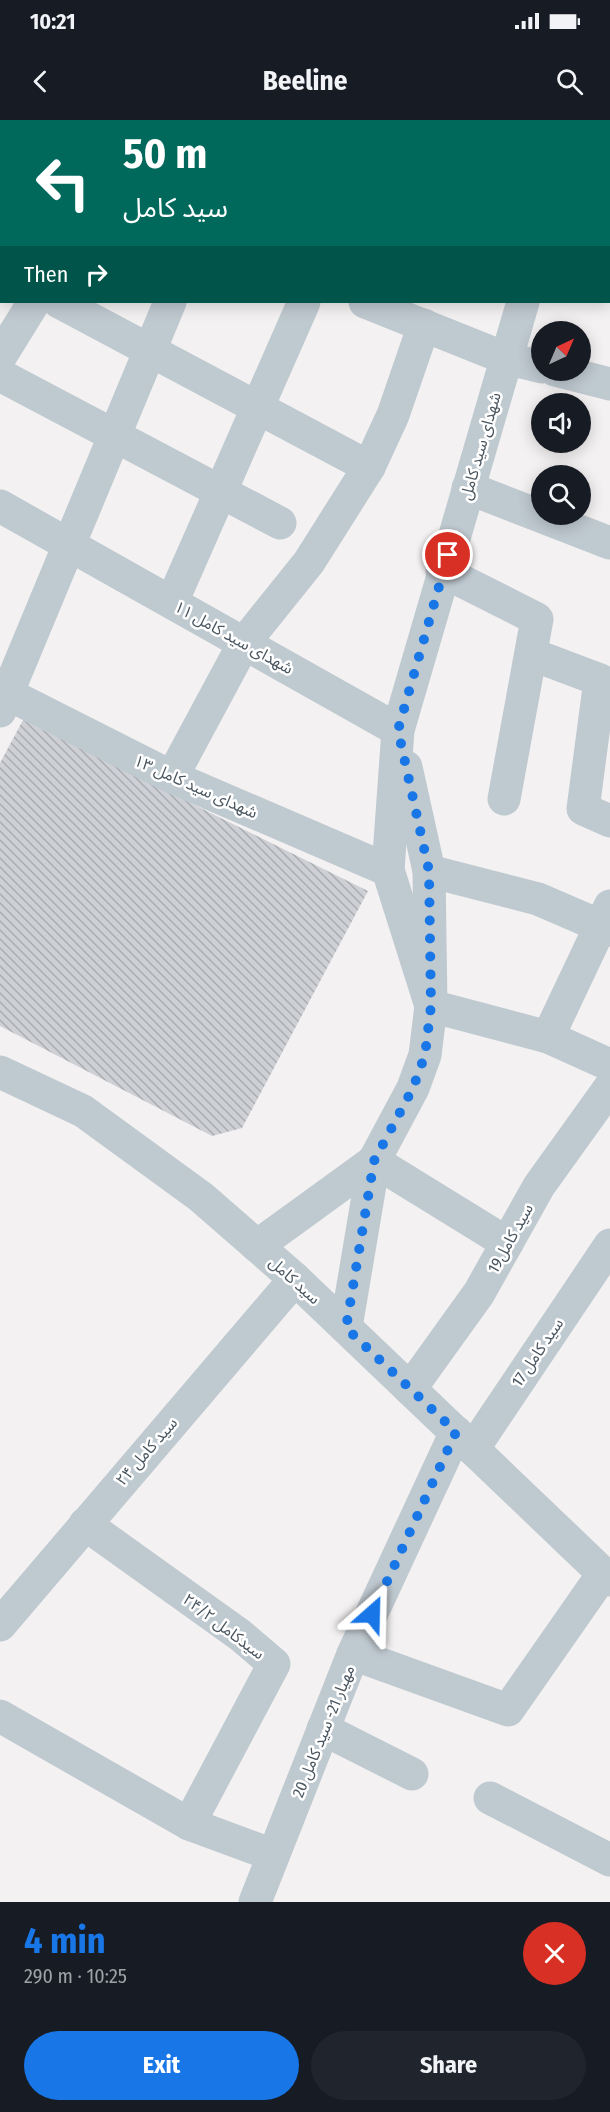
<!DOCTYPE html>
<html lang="en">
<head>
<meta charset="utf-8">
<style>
	:root { --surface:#171b24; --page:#20242c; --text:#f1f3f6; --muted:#9ea1a6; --accent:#1876e7 }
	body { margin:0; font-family:"Fira Sans Condensed","Noto Sans Arabic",sans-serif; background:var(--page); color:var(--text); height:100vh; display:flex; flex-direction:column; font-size:22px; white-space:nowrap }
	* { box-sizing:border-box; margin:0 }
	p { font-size:20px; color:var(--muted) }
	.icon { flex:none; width:33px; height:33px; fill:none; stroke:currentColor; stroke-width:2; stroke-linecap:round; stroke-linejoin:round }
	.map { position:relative; height:1782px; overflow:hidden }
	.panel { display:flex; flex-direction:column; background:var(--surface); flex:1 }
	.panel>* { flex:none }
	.top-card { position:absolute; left:0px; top:0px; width:610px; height:183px; box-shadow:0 3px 15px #0003; background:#00695c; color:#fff; overflow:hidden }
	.needle { width:39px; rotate:44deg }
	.buttons { position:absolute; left:531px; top:201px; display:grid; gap:12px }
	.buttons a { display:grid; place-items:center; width:60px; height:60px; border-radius:50%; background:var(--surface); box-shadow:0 3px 15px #0003; font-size:30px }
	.pin { position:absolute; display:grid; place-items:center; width:51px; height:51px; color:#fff; margin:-26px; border:3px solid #fff; border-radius:50%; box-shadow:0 2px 6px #0007 }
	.me { position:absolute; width:66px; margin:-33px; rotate:25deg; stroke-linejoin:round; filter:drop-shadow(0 0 4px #0008) }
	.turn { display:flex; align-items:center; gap:21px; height:126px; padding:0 24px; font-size:27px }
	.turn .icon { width:78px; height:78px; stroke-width:2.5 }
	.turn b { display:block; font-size:42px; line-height:51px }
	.then { display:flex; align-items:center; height:57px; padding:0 24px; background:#0003; gap:12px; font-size:22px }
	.round { display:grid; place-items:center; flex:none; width:63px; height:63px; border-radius:32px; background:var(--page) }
	.head { display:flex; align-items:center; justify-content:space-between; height:102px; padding:0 24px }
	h1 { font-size:36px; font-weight:700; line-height:45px; color:var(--accent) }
	.cta { display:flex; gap:12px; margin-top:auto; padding:12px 24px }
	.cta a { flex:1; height:69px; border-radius:36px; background:var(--accent); color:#fff; font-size:24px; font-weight:700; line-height:69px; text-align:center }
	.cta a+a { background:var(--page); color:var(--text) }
	.status { display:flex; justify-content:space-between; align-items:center; height:42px; padding:0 30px; background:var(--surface); direction:ltr }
	.status svg { height:16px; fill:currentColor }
	header { display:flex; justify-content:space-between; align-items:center; height:78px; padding:0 24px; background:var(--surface); font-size:27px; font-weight:700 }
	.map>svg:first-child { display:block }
</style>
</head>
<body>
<div class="status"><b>10:21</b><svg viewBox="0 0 49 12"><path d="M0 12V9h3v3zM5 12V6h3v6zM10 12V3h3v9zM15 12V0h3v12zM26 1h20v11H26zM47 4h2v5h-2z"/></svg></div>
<header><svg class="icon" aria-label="back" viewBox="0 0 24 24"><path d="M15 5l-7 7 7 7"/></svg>Beeline<svg class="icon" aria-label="search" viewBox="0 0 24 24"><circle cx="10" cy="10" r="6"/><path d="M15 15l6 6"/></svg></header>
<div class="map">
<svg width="610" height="1782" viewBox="0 0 610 1782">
	<defs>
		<pattern id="building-back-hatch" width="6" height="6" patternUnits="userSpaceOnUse" patternTransform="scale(1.5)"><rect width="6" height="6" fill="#ced0d6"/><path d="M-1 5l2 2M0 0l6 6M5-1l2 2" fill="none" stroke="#a9acb1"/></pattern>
	</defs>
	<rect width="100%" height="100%" fill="#f3f1f1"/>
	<path fill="url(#building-back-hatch)" d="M23,600L368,771L242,1008L212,1016L0,906V643Z"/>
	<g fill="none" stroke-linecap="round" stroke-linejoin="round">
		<g stroke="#bfc9d0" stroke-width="33">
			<path d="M130,2L131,0"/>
			<path d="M446,2L447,0"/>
			<path d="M586,2V0"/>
			<path d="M0,29L2,30"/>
			<path d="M0,150L2,151"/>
			<path d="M609,159L610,160"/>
			<path d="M59,182L369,347"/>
			<path d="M365,182L505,238L542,247"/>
			<path d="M0,237L34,182"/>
			<path d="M555,250L610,264"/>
			<path d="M0,255L280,403"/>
			<path d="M468,368L610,423"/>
			<path d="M0,386L398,610"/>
			<path d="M442,451L537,499L504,679"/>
			<path d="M172,482L304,182"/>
			<path d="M531,534L600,560L583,689L610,701"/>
			<path d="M0,570L172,657L388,750"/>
			<path d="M0,591L170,182"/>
			<path d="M172,657L244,523L309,442L369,347L393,295L424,205"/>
			<path d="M429,751L538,779L610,810"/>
			<path d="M431,886L388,750L398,610L523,182"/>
			<path d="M431,886L548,917L610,945"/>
			<path d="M548,917L610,786"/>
			<path d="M0,952L83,991L201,1077L295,1159L610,1460"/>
			<path d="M374,1041L507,1123"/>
			<path d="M257,1126L374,1041"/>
			<path d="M346,1207L374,1041L413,968L425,935L431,886L429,751L406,647"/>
			<path d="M410,1269L479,1173L539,1066L610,967"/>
			<path d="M473,1329L610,1125"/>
			<path d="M85,1404L240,1515L274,1544L189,1704"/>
			<path d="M0,1505L295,1159"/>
			<path d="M353,1534L508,1590L603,1454"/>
			<path d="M0,1596L189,1704L273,1735"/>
			<path d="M323,1609L412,1654"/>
			<path d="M490,1678L610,1740"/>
			<path d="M255,1782L353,1534L456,1312"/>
		</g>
	</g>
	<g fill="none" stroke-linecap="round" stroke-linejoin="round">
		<path stroke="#1876e7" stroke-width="10" stroke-dasharray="0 18" d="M372,1494L456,1312L346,1208L374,1041L413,968L425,935L431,886L429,751L398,610L448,435"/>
	</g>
	<g text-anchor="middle" stroke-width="5" stroke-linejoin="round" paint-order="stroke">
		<g font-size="16" fill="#49555f" stroke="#fff">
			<text transform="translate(480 326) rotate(-74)" y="6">شهدای سید کامل</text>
			<text transform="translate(234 517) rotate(29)" y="6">شهدای سید کامل ۱۱</text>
			<text transform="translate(196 666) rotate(24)" y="6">شهدای سید کامل ۱۳</text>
			<text transform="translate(510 1118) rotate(-61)" y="6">سید کامل19</text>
			<text transform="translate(295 1160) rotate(42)" y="6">سید کامل</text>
			<text transform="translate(537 1232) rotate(-56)" y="6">سید کامل 17</text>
			<text transform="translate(146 1331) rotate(-49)" y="6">سید کامل ۲۴</text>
			<text transform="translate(224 1506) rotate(37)" y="6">سیدکامل ۲۴/۲</text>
			<text transform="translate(323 1611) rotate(-68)" y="6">مهیار 21- سید کامل 20</text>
		</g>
	</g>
</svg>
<div class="buttons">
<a><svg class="needle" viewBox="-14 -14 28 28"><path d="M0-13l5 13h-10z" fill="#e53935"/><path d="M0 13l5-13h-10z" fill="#9ea1a6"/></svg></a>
<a><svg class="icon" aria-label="sound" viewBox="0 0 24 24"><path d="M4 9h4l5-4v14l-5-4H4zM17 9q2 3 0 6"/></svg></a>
<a><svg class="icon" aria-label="search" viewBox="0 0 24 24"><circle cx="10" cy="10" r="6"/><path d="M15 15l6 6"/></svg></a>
</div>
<div class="pin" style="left:448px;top:435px;background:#d93025"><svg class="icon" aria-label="arrive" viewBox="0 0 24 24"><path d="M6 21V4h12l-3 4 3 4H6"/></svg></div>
<svg class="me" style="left:372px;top:1494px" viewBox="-20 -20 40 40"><path d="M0-17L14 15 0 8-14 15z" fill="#1876e7" stroke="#fff" stroke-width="4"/></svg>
<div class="top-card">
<div class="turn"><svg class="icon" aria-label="left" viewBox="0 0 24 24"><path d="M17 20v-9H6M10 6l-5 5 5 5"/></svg><div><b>50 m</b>سید کامل</div></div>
<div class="then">Then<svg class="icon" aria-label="right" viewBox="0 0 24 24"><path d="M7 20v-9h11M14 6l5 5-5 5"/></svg></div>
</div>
</div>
<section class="panel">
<div class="head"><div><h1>4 min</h1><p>290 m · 10:25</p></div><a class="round" style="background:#d93025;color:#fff"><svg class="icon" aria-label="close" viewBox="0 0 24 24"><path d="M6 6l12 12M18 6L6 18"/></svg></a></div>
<div class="cta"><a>Exit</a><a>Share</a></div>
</section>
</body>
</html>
